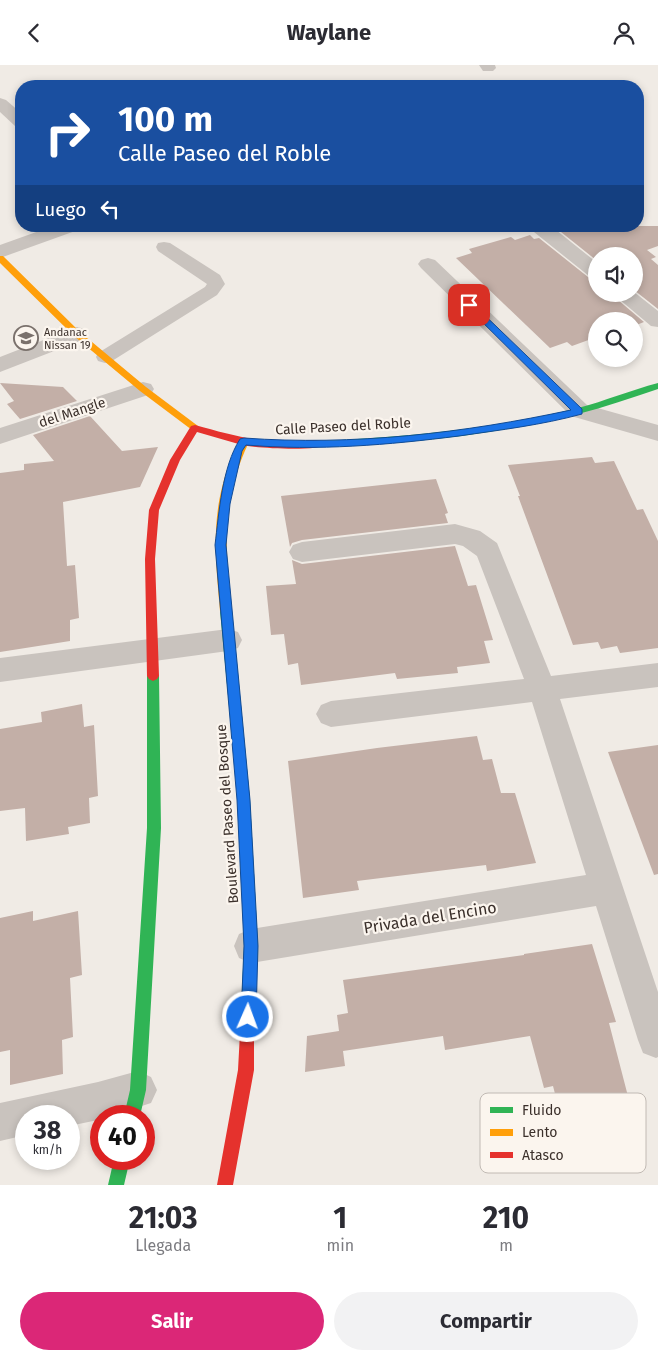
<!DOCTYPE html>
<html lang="es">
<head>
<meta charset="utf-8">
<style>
	:root { --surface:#fff; --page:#f2f2f3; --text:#2b2b33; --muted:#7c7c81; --accent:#db2777 }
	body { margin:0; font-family:"Fira Sans",sans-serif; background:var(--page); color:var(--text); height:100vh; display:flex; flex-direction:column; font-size:19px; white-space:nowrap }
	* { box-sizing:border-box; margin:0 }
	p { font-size:16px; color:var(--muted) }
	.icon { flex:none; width:28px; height:28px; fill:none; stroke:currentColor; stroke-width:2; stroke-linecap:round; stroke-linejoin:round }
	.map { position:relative; height:1120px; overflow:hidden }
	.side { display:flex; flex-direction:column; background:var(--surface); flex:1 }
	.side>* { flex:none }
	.banner { position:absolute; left:15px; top:15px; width:629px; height:152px; border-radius:20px; box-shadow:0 2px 8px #0003; background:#1a4fa0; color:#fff; overflow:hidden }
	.buttons { position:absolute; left:588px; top:182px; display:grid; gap:10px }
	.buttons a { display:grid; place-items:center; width:55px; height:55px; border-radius:50%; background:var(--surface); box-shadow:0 2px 8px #0003; font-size:25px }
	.speed { position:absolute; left:15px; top:1040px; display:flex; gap:10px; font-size:25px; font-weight:700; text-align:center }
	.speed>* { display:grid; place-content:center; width:65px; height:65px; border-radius:50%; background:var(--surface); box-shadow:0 2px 8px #0003; line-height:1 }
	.speed small { font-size:12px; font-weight:400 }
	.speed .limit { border:8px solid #d22; background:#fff; color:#111 }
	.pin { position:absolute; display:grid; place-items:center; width:42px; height:42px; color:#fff; margin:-21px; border-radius:10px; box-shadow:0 2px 8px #0006 }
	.me { position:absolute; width:55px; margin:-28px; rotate:2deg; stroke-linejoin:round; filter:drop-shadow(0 0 4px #0008) }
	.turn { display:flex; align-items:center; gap:18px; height:105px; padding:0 20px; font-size:22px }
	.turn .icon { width:65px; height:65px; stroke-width:2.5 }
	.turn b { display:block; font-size:35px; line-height:42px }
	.then { display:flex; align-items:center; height:48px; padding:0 20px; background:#0003; gap:10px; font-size:19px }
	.eta { display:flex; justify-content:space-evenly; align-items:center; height:85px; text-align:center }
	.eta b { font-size:30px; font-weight:700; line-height:35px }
	.primary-button { display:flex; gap:10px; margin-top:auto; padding:10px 20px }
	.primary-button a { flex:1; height:58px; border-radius:30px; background:var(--accent); color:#fff; font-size:20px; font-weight:700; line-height:58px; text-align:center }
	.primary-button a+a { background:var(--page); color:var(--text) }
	header { display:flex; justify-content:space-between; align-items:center; height:65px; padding:0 20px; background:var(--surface); font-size:22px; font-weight:700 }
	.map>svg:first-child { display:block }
</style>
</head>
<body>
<header><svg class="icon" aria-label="back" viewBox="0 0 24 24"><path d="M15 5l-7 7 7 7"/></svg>Waylane<svg class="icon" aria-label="person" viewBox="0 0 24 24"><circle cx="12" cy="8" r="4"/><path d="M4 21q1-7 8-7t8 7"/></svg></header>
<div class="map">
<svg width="658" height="1120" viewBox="0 0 658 1120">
	<rect width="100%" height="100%" fill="#f0ebe5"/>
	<g fill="#c3afa7">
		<path d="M579,161H658V181L647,185L656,192L651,194L658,200V244L634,225V191H596V195L561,167Z"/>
		<path d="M530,170L534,174L539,173L588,212L596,215V229H611L644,257L634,261V256H596V275L594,273L572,281L567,277L550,283L456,193L472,188L469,184L511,172L515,175Z"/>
		<path d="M0,318L63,322L77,336L20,354L7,339L14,336Z"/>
		<path d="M90,351L122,386L158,382L140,422L63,437L67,501L75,500L79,553L70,555V576L0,587V408L24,405V399L54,396L33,370Z"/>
		<path d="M592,392L595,398L614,396L637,445L643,444L658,476V583L620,588L617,581L601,584L598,577L573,580L518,431H520L508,400Z"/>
		<path d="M436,414L448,448L445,449L448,458L302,475L292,478L290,482L281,431Z"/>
		<path d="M455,481L468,521L476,520L493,575L484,576L490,598L457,602L458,608L397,614L395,608L301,620L298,598L288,600L284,569L271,570L266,521L296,519L292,495L302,499Z"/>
		<path d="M82,639L84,662L94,660L98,731L89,733L90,758L68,762L69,769L26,776L25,743L0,746V664L42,657L41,647Z"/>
		<path d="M477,671L483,695L492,694L501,728H515L536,798L487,806L486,800L357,816L359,825L303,833L288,696L377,683Z"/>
		<path d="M658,680V809L654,810L608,687Z"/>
		<path d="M33,846V856L78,846L82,910L70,913L73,972L62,975L63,1009L10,1020V985L0,987V853Z"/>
		<path d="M592,879L616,957L609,958L630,1039L561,1052L553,1021L544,1023L530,971L445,985L443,971L343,986L345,1001L305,1007L307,971L339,966L337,950L348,948L343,915L524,890V889Z"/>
	</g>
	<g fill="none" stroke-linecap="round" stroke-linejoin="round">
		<path fill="#c9c3be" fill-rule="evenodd" d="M164,177L170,178L220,210L225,219L217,230L112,296L105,298L98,296L96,292L98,288L205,222L207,219L158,186L156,182L158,178Z"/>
		<g fill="#c9c3be" fill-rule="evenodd">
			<path d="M479,0H495L496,3L493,6H483Z"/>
			<path d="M0,33L6,35L21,48V62L15,61L0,47Z"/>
			<path d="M53,161H80L78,165L0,193V180Z"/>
			<path d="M533,161H551L596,197V213L589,211L534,167L532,163Z"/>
			<path d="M428,193L435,195L587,340L658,360V376L571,351L421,203L418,199L421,195Z"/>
			<path d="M634,227L658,246V262L651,261L613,229Z"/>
			<path d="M77,262L85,264L88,269L85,274L0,307V292Z"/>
			<path d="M143,317L151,319L154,324L151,329L0,379V363Z"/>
			<path d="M455,459L480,466L497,478L551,611L658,598V622L560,634L658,927V992L656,993L643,988L638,975L596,841L251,898L239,893L234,881L239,869L251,864L586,810L532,637L331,662L321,658L316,649L321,640L331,636L524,614L477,491L463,481L455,479L302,497L293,494L289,487L293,480L302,477Z"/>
			<path d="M228,564L238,567L242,575L238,583L228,586L0,617V593Z"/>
			<path d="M138,1006L151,1012L157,1025L151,1038L111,1051H101V1054L98,1055L69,1061V1051H26V1070L0,1076V1038L98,1017Z"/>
		</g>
		<g fill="#30b455" fill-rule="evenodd">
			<path d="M658,318V324C631,333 605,342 578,349C494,370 408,379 322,382L317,379L322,376C408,372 494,364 578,343C605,336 631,325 658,318Z"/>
			<path d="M226,542L230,543L232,546L250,735L258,881L254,968L252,973L247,975L242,973L240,968L244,881L238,735L220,546L222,543Z"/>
			<path d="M153,606L157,608L159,611L161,763L146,1025L140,1051H124L130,1025L147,763V611L149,608Z"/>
			<path d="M114,1094H130L124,1120H108Z"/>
		</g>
		<g fill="#ff9f0a" fill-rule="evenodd">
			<path d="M0,191H3L80,267L146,322L198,361V365H192L140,326L74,271L0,198Z"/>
			<path d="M244,374L249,377C221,435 225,484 232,546L230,549H222L220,546C215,491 210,445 232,392C234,386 237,376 244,374Z"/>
		</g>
		<g fill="#e5322d" fill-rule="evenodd">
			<path d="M195,360C228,369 254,377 290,377C299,377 320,372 327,379C319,387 255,383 242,380C227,376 212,371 197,367L180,395L159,445L155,494L159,611L157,614L153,616L149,614L147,611L145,494L149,445L170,395L191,361Z"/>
			<path d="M247,961L252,963L254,968V1005L233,1120H217L238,1005L240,968L242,963Z"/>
		</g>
	</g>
	<path fill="#1a73e8" stroke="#114b97" d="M469,237L472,238L582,344V349C542,360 500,365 459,371C388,380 318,386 246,380L242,386L230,439L226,480L250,735L258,881L256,952L254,957L248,959L243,957L241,952L244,881L237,735L215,480C219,448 222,402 240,374L244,373C353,381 464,368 571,345L466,241L465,240Z"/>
	<defs>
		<symbol id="school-ring" viewBox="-11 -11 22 22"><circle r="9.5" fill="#fbf5ee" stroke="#7a716c" stroke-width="1.5"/><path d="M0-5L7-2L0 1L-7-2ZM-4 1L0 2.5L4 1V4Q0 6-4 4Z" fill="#7a716c"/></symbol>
	</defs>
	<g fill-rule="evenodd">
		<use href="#school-ring" x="12" y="259" width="28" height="28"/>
	</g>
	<g text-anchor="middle" stroke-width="4.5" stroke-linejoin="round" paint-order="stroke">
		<g font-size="11" fill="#3b302b" stroke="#fbf5ee" text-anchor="start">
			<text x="44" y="271">Andanac<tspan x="44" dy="13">Nissan 19</tspan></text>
		</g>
		<g font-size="14" fill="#3b302b" stroke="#fbf5ee">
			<text transform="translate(72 347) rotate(-18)" y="5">del Mangle</text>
			<text transform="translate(343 361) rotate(-3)" y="5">Calle Paseo del Roble</text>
			<text transform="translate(227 749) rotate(-94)" y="5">Boulevard Paseo del Bosque</text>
		</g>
		<g font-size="16" fill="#3b302b" stroke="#fbf5ee">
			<text transform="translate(430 852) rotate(-9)" y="6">Privada del Encino</text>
		</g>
	</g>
	<rect x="480" y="1028" width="166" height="80" rx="8" fill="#fbf5ee" stroke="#c1bab4" stroke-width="1"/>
	<rect x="490" y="1042" width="23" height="6" fill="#30b455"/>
	<rect x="490" y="1064" width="23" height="7" fill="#ff9f0a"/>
	<rect x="490" y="1087" width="23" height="6" fill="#e5322d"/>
	<g font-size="14" fill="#3b302b">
		<text x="522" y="1050">Fluido</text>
		<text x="522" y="1072">Lento</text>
		<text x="522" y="1095">Atasco</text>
	</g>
</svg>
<div class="buttons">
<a><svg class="icon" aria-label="sound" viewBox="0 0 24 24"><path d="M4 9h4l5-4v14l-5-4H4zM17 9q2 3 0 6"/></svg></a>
<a><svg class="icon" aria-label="search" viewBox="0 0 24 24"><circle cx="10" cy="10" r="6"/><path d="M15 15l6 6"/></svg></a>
</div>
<div class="speed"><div>38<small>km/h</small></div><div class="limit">40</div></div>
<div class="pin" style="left:469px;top:240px;background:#d93025"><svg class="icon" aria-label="arrive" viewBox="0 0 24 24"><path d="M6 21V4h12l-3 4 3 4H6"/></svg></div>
<svg class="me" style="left:248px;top:952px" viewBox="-20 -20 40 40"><circle r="17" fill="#1a73e8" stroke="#fff" stroke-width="3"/><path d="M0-11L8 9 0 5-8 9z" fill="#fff"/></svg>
<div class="banner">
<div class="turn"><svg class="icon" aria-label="right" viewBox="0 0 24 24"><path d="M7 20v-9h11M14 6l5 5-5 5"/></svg><div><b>100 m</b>Calle Paseo del Roble</div></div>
<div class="then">Luego<svg class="icon" aria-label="left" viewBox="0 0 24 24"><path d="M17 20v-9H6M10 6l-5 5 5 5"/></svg></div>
</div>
</div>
<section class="side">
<div class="eta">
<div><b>21:03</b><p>Llegada</p></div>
<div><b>1</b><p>min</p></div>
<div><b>210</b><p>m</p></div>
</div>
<div class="primary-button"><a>Salir</a><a>Compartir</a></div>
</section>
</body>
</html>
